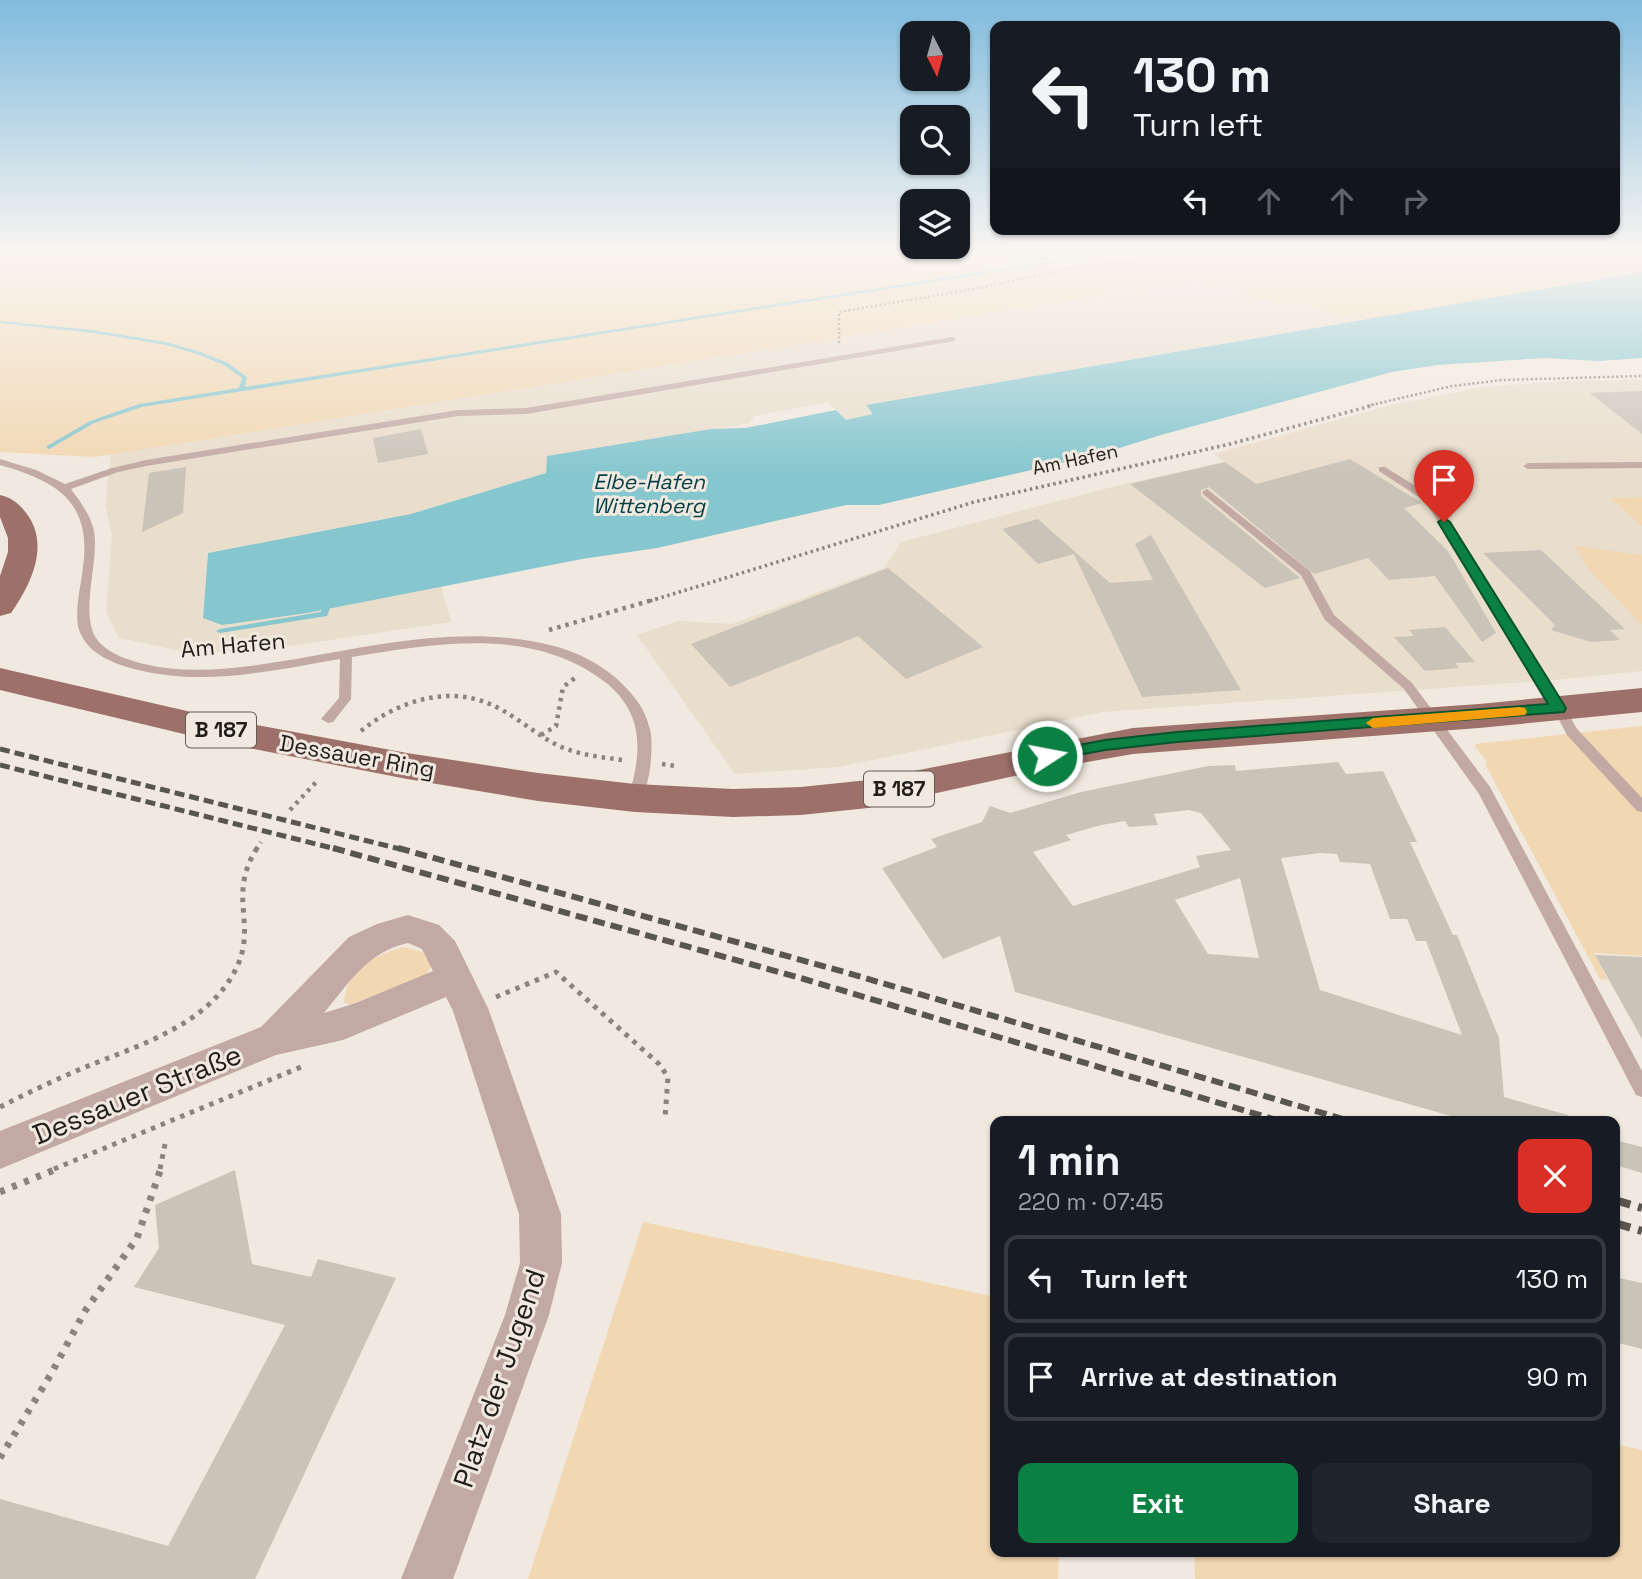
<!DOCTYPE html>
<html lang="en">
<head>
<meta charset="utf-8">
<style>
	:root { --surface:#171b24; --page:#20242c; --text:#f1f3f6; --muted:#9ea1a6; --line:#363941; --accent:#0b8043 }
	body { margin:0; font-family:"Space Grotesk",sans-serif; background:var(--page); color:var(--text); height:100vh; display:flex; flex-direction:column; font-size:26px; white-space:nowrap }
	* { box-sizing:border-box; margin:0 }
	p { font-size:23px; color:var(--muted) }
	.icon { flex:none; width:38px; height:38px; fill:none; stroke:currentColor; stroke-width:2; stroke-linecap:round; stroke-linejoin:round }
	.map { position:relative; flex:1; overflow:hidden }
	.sheet { position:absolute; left:990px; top:1116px; width:630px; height:441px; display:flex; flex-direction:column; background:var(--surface); border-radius:14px; box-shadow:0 2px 5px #0004 }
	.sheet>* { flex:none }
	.hud { position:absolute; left:990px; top:21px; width:630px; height:214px; border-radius:14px; box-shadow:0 2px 5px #0004; background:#171b24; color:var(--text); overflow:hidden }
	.needle { width:46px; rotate:174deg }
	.tools { position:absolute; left:900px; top:21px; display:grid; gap:14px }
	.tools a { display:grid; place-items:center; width:70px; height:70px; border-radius:14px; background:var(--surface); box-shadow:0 2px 5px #0004; font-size:35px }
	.pin { position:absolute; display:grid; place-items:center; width:60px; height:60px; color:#fff; margin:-72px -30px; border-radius:50% 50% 50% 0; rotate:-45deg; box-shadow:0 0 7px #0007 }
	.pin .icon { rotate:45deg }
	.me { position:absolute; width:77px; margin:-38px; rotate:79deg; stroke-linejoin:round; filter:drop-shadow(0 0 5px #0008) }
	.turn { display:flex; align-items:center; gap:24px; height:147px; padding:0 28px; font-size:32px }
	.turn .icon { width:91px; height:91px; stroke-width:2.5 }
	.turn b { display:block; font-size:49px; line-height:60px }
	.lanes { display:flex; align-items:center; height:66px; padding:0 28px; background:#0003; justify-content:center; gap:35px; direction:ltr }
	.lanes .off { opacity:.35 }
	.round { display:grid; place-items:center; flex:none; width:74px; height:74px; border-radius:14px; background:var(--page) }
	.summary { display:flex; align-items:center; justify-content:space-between; height:119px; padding:0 28px }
	h1 { font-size:42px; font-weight:800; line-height:52px }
	.cta { display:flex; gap:14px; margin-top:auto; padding:14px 28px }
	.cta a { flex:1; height:80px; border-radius:14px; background:var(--accent); color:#fff; font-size:28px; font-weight:800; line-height:80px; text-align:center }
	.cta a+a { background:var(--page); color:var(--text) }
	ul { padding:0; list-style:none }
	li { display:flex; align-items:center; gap:21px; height:88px; margin:0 14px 10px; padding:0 14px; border:4px solid var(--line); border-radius:14px }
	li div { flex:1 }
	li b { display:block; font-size:26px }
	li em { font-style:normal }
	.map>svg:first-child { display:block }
</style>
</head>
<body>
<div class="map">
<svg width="1642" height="1579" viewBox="0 0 1642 1579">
	<rect width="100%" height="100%" fill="#f1e9df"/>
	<g fill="#e9ddcc">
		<path d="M1195,282L1230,285L1237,293L1300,303L1332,315L1368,319L872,404L878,413L846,420L828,402L754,416L750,423L548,456L546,473L411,514L208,553L203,618L440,583L451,622L263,650L191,653L119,638L106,612L112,535L105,505L111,454Z"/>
		<path d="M1642,380V671L1554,680L1103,712L839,767L735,774L637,635L678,621L732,624L884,568L901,542L1120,485L1224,462L1214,454L1387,406L1483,387L1563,381Z"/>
	</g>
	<g fill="#f1d7b2">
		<path d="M0,254H1642V272L1368,320L1332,315L1300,303L1257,299L1237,293L1229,285L1195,281L95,457L0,452Z"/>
		<path d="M1642,497V526L1611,498Z"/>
		<path d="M1575,546L1642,555V625L1587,567Z"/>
		<path d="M1642,726V956L1594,953L1608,980L1600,979L1485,764L1487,762L1475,747L1476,744Z"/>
		<path d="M403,947L427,953L432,965L422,981L358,1007L344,1003C346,968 373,956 403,947Z"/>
		<path d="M643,1222L996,1297V1552H1059L1058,1579H528Z"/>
		<path d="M1615,1444L1642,1450V1579H1195L1194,1552H1615Z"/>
	</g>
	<path fill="#85c6cf" d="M1642,272V358L1599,361L1545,358L1437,365L1392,372L1161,435L1097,455L879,505H846L657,548L582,559L307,613L222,625L203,618L208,553L411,514L546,473L547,456L711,429L745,428L836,410L846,420L873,414L866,405Z"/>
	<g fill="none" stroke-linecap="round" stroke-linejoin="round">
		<g fill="#85c6cf" fill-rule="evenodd">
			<path d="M965,254H992L1049,258L1051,259L1049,260Z"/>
			<path d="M1097,254H1109L142,407L94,423L49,449L47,448V446L90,421L139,404L239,388L242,378L224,365L197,354L166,345L93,333L0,323V321L93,330L166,342L201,352L228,363L247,377L245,387Z"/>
			<path d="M323,606H329L330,608L327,616L220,633L216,631L220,629L321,612Z"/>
		</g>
	</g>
	<g fill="#cac3b8" fill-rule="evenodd">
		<path d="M1642,391V434L1590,393Z"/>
		<path d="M421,429L428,454L378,463L373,438Z"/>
		<path d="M1350,459L1422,503L1404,508L1448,551L1496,633L1482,642L1435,576L1389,580L1368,558L1314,574L1209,487L1201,490V496L1300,578L1265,588L1130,484L1225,462L1256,484Z"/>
		<path d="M186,467L183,513L142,532L149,473Z"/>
		<path d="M1038,519L1110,583L1153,580L1135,544L1151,535L1241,690L1142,697L1074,554L1038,564L1002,529Z"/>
		<path d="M1541,550L1625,629L1610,630L1620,640L1591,642L1551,630L1555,625L1483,553Z"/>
		<path d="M888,568L983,647L906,679L858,636L730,687L691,644Z"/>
		<path d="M1445,627L1475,662L1455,663L1459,668L1425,671L1394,637L1414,636L1409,630Z"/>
		<path d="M1338,762L1346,774L1383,771L1417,842H1410L1453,935H1457L1499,1038L1504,1097L1568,1115L1567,1122H1472L1015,992L1000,936L943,959L882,868L937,847L931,839L982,822L990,806L1010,813L1081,792L1208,766L1235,765L1236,771ZM1189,810L1201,813L1231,850L1196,856L1200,867L1073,906L1033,852L1071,840L1066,835L1101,825L1125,821L1129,827L1158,825L1154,814ZM1320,853L1337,854L1340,862L1370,864L1390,919H1407L1416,941H1426L1462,1035L1320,990L1281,858ZM1240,878L1259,958L1208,954L1175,900Z"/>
		<path d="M1595,955L1642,957V1039Z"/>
		<path d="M1615,1140L1642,1147V1173L1615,1165Z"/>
		<path d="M235,1170L252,1264L311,1277L318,1259L396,1278L255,1579H0V1499L168,1546L285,1325L134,1287L159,1248L155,1205Z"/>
		<path d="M1615,1277L1642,1283V1349L1615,1342Z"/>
	</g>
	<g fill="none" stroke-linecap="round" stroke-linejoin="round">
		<g stroke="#8a847d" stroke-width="2.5" stroke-dasharray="2 2.5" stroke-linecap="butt">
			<path d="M839,343V312L974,289L1082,266L1150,260L1173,254"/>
			<path d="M1367,406L1452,386L1502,380L1642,376"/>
		</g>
		<path stroke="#8a847d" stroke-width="3.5" stroke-dasharray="2.5 3.5" stroke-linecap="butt" d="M650,601L974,502L1230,444L1374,405"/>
		<g stroke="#8a847d" stroke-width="4.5" stroke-dasharray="3.5 5" stroke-linecap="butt">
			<path d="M549,630L656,599"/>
			<path d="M361,731C400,699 454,683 500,709C521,720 538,736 559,746C579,755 601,757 622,760"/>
			<path d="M541,735L556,726L563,687L575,678"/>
			<path d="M662,764L676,766"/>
			<path d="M290,810L319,779"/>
			<path d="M256,850L261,842"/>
		</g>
		<g stroke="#8a847d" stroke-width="5" stroke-dasharray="4.5 6" stroke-linecap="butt">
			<path d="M496,997L556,972L659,1064L668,1077L665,1118"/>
			<path d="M0,1107C27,1093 55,1080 83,1068C139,1045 214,1024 239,962C255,921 228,894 257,848"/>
			<path d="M54,1169L306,1065"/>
			<path d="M160,1169L166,1139"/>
		</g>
		<g stroke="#8a847d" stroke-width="7" stroke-dasharray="5 8" stroke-linecap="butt">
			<path d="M0,1192L59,1168"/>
			<path d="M0,1458L51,1374L85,1311L137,1238L161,1168"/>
		</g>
		<g fill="#c2a9a4" fill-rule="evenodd">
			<path d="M952,337H955V341L526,414L458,416L146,466L118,472L71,489C80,501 91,516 94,531C100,563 76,621 101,644C112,655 129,660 144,664C194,676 246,667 296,659C381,644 469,624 554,646C588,655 620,675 640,705C645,713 649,724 651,734C653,749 650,798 635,803L628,798C642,753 645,714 605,682C533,626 435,643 352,657L351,699L333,722L328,723L321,719L339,698L340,659C270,671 204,687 134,669C111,663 84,652 78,626C75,607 81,586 83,567C92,501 56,481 0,465V459L36,470L65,484L112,468L146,460L458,410L526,408Z"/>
			<path d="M1642,462V468L1528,469L1523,466L1528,463Z"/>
			<path d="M1379,467H1385L1433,497L1552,684L1577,729L1642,798V812L1637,811L1567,735L1540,684L1425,501L1379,471Z"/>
			<path d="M1207,489L1310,571L1334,615L1412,683L1490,787L1642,1071V1097L1636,1095L1479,794L1404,689L1325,620L1301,575L1203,494L1202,492Z"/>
		</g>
		<path fill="#c2a9a4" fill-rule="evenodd" d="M408,915L439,925L455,941L488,1008L561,1214L562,1263L549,1315L453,1579H401L505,1315L520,1263L519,1214L453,1011L446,997L343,1040L276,1055L0,1169V1131L261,1027L349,937L377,924ZM408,943L422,949L433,971L356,1003L324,1013C349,983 367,952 408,943Z"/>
		<g fill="#9d7169" fill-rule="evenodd">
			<path d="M0,495C13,498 21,505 29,517C49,548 30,586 11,613L0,616V576L8,552V538L0,517Z"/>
			<path d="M0,668L213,717L407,753L538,773L635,784L733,789L801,787L868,780L1133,728L1479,704L1642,688V712L1479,728L1133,754L1047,769L868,808L801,815L733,817L635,812L538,801L407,779L213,741L0,690Z"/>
		</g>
		<g stroke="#59554f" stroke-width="5" stroke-dasharray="10 5" stroke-linecap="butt">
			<path d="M0,749L404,850"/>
			<path d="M0,765L340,850"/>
		</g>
		<g stroke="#59554f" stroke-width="6" stroke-dasharray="12 6" stroke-linecap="butt">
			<path d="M333,848L804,979L1283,1122"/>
			<path d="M398,848L848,973L1353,1122"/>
		</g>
		<g stroke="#59554f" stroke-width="8" stroke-dasharray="16 8" stroke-linecap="butt">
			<path d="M1615,1200L1642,1208"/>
			<path d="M1615,1223L1642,1231"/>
		</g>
	</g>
	<linearGradient id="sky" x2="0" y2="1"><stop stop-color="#80bbde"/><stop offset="0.53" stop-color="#f9f5f1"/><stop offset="1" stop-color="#f9f5f1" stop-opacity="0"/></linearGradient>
	<rect width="1642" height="475" fill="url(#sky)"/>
	<path fill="#0b8043" stroke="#07532c" stroke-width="2" d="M1444,518L1450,522L1566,708L1564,712L1177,742L1105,750L1047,761L1039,756L1047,751L1105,740L1177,732L1548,704L1438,522Z"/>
	<path fill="#f59e0b" d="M1520,707L1525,708L1527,712L1525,715L1373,728L1366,723L1373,718Z"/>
	<g text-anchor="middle" stroke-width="6" stroke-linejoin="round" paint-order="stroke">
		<g font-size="19" fill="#211e1a" stroke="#f1e9df">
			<text transform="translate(1075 459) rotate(-12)" y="7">Am Hafen</text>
		</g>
		<g font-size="21" font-style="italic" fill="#003f46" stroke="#f1e9df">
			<text x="649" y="489">Elbe-Hafen<tspan x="649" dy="24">Wittenberg</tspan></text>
		</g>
		<g fill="#f1e9df" stroke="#5f5b55" stroke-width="2">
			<rect x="186" y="712.5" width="70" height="35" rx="5"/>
			<rect x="864" y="771.5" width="70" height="35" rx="5"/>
		</g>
		<g font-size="21" font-weight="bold" fill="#211e1a">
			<text x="221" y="737">B 187</text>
			<text x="899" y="796">B 187</text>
		</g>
		<g font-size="23" fill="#211e1a" stroke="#f1e9df">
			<text transform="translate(233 645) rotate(-5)" y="8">Am Hafen</text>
			<text transform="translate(357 756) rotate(10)" y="8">Dessauer Ring</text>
		</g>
		<g font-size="28" fill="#211e1a" stroke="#f1e9df">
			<text transform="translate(137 1094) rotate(-22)" y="10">Dessauer Straße</text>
			<text transform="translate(499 1378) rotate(-71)" y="10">Platz der Jugend</text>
		</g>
	</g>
</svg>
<div class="tools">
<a><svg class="needle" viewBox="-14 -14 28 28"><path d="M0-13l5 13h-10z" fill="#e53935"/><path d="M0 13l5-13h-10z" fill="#9ea1a6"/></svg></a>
<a><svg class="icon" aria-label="search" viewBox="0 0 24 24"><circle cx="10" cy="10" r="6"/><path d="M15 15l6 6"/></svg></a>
<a><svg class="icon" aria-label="layers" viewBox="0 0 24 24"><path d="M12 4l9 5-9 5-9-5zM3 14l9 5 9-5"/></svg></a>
</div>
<div class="pin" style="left:1444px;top:522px;background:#d93025"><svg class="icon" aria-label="arrive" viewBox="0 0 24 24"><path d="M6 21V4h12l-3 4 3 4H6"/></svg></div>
<svg class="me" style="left:1047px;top:756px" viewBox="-20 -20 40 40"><circle r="17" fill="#0b8043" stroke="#fff" stroke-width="3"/><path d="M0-11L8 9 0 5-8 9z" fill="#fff"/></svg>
<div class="hud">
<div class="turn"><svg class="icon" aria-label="left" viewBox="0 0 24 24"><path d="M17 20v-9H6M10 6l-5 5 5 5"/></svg><div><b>130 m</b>Turn left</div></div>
<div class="lanes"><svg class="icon" aria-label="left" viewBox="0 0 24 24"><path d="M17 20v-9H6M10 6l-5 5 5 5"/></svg><svg class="icon off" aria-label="ahead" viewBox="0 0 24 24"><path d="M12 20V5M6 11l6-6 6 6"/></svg><svg class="icon off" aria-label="ahead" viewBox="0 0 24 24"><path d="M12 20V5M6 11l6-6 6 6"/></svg><svg class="icon off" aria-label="right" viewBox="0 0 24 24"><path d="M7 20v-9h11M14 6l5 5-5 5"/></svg></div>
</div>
<section class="sheet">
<div class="summary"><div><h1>1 min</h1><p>220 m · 07:45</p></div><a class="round" style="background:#d93025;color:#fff"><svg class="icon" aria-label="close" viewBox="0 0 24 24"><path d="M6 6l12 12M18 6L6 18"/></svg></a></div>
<ul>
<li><svg class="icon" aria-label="left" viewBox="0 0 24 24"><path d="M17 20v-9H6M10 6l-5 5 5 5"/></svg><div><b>Turn left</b></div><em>130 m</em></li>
<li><svg class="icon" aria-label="arrive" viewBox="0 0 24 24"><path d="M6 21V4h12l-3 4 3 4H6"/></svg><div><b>Arrive at destination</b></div><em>90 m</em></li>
</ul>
<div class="cta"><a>Exit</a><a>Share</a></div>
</section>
</div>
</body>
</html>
